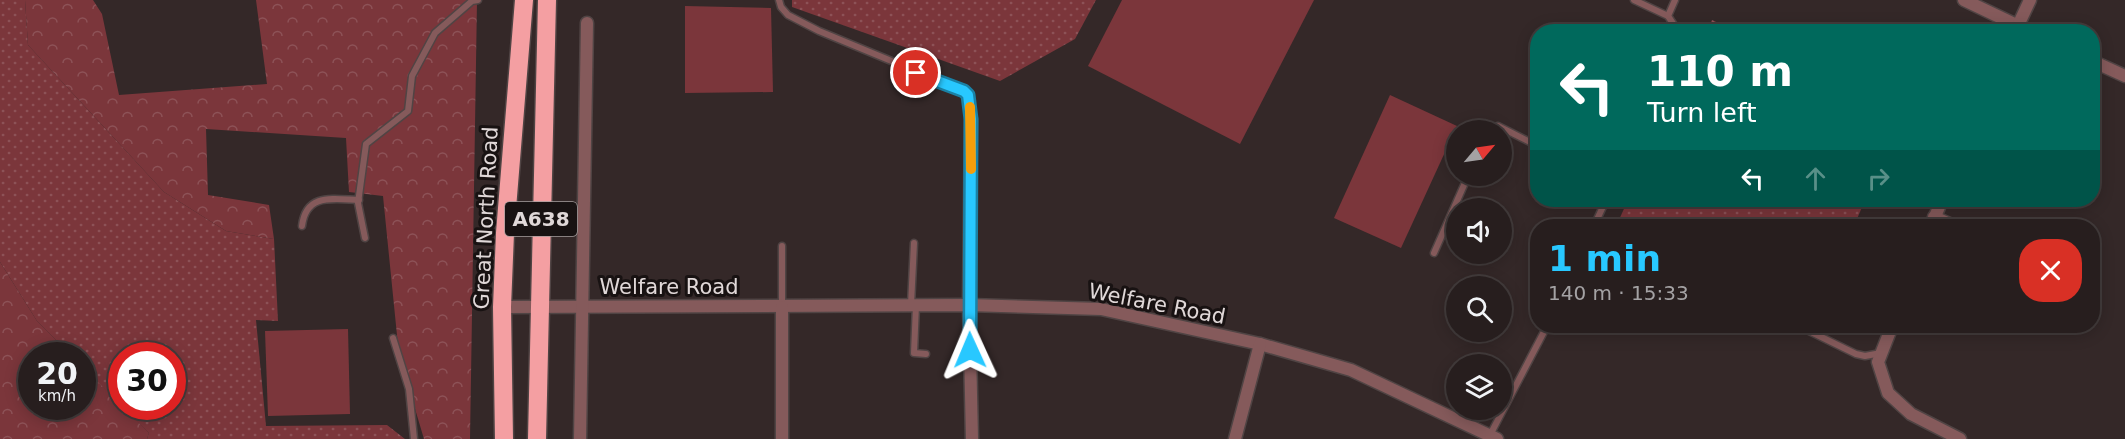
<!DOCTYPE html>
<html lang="en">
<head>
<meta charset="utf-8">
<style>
	:root { --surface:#271e1e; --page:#332b2b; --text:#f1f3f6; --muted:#a4a2a4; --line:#433c3c; --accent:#28c8ff }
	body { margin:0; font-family:"DejaVu Sans",sans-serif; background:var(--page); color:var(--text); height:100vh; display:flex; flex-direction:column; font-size:22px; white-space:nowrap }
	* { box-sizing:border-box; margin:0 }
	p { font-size:20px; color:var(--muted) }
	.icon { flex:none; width:33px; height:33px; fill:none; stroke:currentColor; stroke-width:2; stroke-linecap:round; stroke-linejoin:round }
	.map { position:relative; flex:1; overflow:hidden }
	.drawer { position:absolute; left:1530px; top:219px; width:570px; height:114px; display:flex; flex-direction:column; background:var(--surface); border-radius:24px; box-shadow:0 3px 15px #0003,0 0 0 2px var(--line) }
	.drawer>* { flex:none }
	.top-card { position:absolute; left:1530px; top:24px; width:570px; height:183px; border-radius:24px; box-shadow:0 3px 15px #0003,0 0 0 2px var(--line); background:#00695c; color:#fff; overflow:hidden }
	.needle { width:39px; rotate:61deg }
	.tools { position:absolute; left:1446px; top:120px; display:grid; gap:12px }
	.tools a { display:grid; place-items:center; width:66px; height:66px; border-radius:50%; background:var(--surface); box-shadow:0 3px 15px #0003,0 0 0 2px var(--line); font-size:30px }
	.speed { position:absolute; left:18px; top:342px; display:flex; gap:12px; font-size:30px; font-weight:700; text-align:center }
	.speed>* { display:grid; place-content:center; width:78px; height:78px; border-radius:50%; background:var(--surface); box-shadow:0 3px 15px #0003,0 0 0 2px var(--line); line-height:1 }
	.speed small { font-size:15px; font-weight:400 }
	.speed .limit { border:9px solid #d22; background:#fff; color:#111 }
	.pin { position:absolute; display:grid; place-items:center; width:51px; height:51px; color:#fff; margin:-26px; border:3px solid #fff; border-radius:50%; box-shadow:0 2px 6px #0007 }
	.me { position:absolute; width:66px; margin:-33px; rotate:359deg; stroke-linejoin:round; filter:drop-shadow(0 0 4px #0008) }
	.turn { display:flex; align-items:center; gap:21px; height:126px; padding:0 18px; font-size:27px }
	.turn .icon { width:78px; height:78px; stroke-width:2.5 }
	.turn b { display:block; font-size:42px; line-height:51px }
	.lanes { display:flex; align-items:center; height:57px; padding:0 18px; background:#0003; justify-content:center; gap:30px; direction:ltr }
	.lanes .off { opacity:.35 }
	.round { display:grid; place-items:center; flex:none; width:63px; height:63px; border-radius:24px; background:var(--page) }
	.overview { display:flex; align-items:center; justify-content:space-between; height:102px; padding:0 18px }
	h1 { font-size:36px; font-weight:700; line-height:45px; color:var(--accent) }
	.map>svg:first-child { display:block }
</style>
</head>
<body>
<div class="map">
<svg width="2125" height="439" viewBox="0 0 2125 439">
	<defs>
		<pattern id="green-dots" width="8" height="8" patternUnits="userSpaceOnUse" patternTransform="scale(1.5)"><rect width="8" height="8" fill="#7b363b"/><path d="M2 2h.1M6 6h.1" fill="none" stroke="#8d5257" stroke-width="1.8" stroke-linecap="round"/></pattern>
		<pattern id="forest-crowns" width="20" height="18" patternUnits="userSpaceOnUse" patternTransform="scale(1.5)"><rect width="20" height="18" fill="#7b363b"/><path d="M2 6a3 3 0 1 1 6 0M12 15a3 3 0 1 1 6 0" fill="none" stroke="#8d5257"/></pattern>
	</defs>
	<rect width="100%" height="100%" fill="#342828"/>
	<g fill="url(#green-dots)">
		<path d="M0,0H25L28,45L164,192L226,231L274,239L278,321L256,320L266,426L387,425L405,439H147L149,433L122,407L172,406V356H122L121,406L83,367L82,356L71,355L37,321L0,262Z"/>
		<path d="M792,0H1096L1075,39L1000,81L792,7Z"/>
		<path d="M1712,20L1736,31H1707Z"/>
		<path d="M1628,200H1865L1854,226H1628L1618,222Z"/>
	</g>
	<g fill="url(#forest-crowns)">
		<path d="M25,0H93L102,14L119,95L267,84L256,0H477L470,439H424L399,355L383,196L349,192L346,138L206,129L208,195L269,205L274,239L226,231L164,192L28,45Z"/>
		<path d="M0,262L37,321L71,355L32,356V406H82L83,367L149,433L147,439H0Z"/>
	</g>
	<g fill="#7b363b">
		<path d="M1122,0H1314L1240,144L1088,66Z"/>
		<path d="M685,6L771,8L773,92L685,93Z"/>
		<path d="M1390,95L1457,126L1401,248L1334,218Z"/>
		<path d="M348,329L350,414L268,416L265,331Z"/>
	</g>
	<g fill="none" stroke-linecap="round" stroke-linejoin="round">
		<defs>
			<g id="lane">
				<path d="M779,0L781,7L788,15L819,31L964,91L969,99L971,119"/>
				<path d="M1634,0L1668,16"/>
				<path d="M1675,0L1668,16L1674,25L1675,32"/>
				<path d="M1488,130L1498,126L1538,146"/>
				<path d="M302,226C306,193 332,199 359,200"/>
				<path d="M1594,226L1606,200"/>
				<path d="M365,238L358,203L366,144L408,111L412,76L435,33L472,1L478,0"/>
				<path d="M782,246V306"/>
				<path d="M1434,253L1468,176"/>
				<path d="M911,305L914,243"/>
				<path d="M916,305L914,353L926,354"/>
				<path d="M1809,331L1856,354L1865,356L1881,353"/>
				<path d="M393,338L409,389L414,439"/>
				<path d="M1490,435L1547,326"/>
			</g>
			<g id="street">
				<path d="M1964,0L2031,32"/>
				<path d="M2015,32L2030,0"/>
				<path d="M2092,61L2125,76"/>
				<path d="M971,119L969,305L972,439"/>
				<path d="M1934,217L1954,226"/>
				<path d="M1931,226L1942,200"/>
				<path d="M502,307L969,305L1101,309L1260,344L1351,370L1497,439"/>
				<path d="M782,307V439"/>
				<path d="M1892,326L1878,362L1888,393L1911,414L1960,439"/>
				<path d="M580,439L587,23"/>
				<path d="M1235,439L1260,344"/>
			</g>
			<g id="highway">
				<path d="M504,439L502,307L505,233L524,0"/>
				<path d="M537,439L547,0"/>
			</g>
		</defs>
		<use href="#lane" stroke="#504444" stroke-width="9"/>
		<use href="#street" stroke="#504444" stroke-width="15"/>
		<use href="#highway" stroke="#504444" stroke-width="21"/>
		<use href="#lane" stroke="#855a5b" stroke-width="6"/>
		<use href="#street" stroke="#855a5b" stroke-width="12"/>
		<use href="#highway" stroke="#f49fa2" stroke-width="18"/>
	</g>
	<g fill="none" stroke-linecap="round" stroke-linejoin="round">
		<defs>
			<path id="route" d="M916,73L964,91L968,95L971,119L970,350"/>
		</defs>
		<use href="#route" stroke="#1a82a6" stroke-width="15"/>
		<use href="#route" stroke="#28c8ff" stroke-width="10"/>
		<path stroke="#f59e0b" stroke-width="10" d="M970,107L971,169"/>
	</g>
	<g text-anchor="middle" stroke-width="6" stroke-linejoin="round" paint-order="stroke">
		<rect fill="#181212" stroke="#a49d9d" stroke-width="1.5" x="505" y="202" width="72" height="34" rx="4.5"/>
		<g font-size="20" font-weight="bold" fill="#e0d8d8">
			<text x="541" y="226">A638</text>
		</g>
		<g font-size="21" fill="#e0d8d8" stroke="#181212">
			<text transform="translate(486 218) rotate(-87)" y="7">Great North Road</text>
			<text x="669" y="294">Welfare Road</text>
			<text transform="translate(1157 304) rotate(11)" y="7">Welfare Road</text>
		</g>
	</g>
</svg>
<div class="tools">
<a><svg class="needle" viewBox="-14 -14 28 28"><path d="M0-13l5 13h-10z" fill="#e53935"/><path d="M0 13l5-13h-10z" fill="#a4a2a4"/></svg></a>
<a><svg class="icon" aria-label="sound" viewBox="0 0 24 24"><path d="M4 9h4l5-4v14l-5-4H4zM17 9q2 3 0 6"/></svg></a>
<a><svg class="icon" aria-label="search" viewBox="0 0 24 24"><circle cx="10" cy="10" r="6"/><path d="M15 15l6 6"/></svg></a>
<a><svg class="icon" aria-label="layers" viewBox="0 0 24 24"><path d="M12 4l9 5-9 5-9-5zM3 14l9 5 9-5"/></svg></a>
</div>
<div class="speed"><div>20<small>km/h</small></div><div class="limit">30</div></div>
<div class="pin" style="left:916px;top:73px;background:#d93025"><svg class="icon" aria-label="arrive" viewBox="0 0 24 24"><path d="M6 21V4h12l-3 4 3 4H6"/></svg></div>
<svg class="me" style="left:970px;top:350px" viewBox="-20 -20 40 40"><path d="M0-17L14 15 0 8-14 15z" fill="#28c8ff" stroke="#fff" stroke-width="4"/></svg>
<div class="top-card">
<div class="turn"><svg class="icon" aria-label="left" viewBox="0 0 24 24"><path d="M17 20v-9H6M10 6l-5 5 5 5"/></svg><div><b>110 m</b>Turn left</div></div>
<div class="lanes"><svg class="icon" aria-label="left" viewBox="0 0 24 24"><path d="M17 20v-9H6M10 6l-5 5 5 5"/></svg><svg class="icon off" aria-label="ahead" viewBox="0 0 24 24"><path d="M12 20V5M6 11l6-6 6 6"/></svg><svg class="icon off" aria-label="right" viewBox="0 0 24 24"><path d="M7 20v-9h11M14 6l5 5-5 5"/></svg></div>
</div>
<section class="drawer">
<div class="overview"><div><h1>1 min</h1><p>140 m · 15:33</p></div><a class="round" style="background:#d93025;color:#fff"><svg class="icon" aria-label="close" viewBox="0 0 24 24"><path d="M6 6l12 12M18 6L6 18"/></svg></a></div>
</section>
</div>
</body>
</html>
